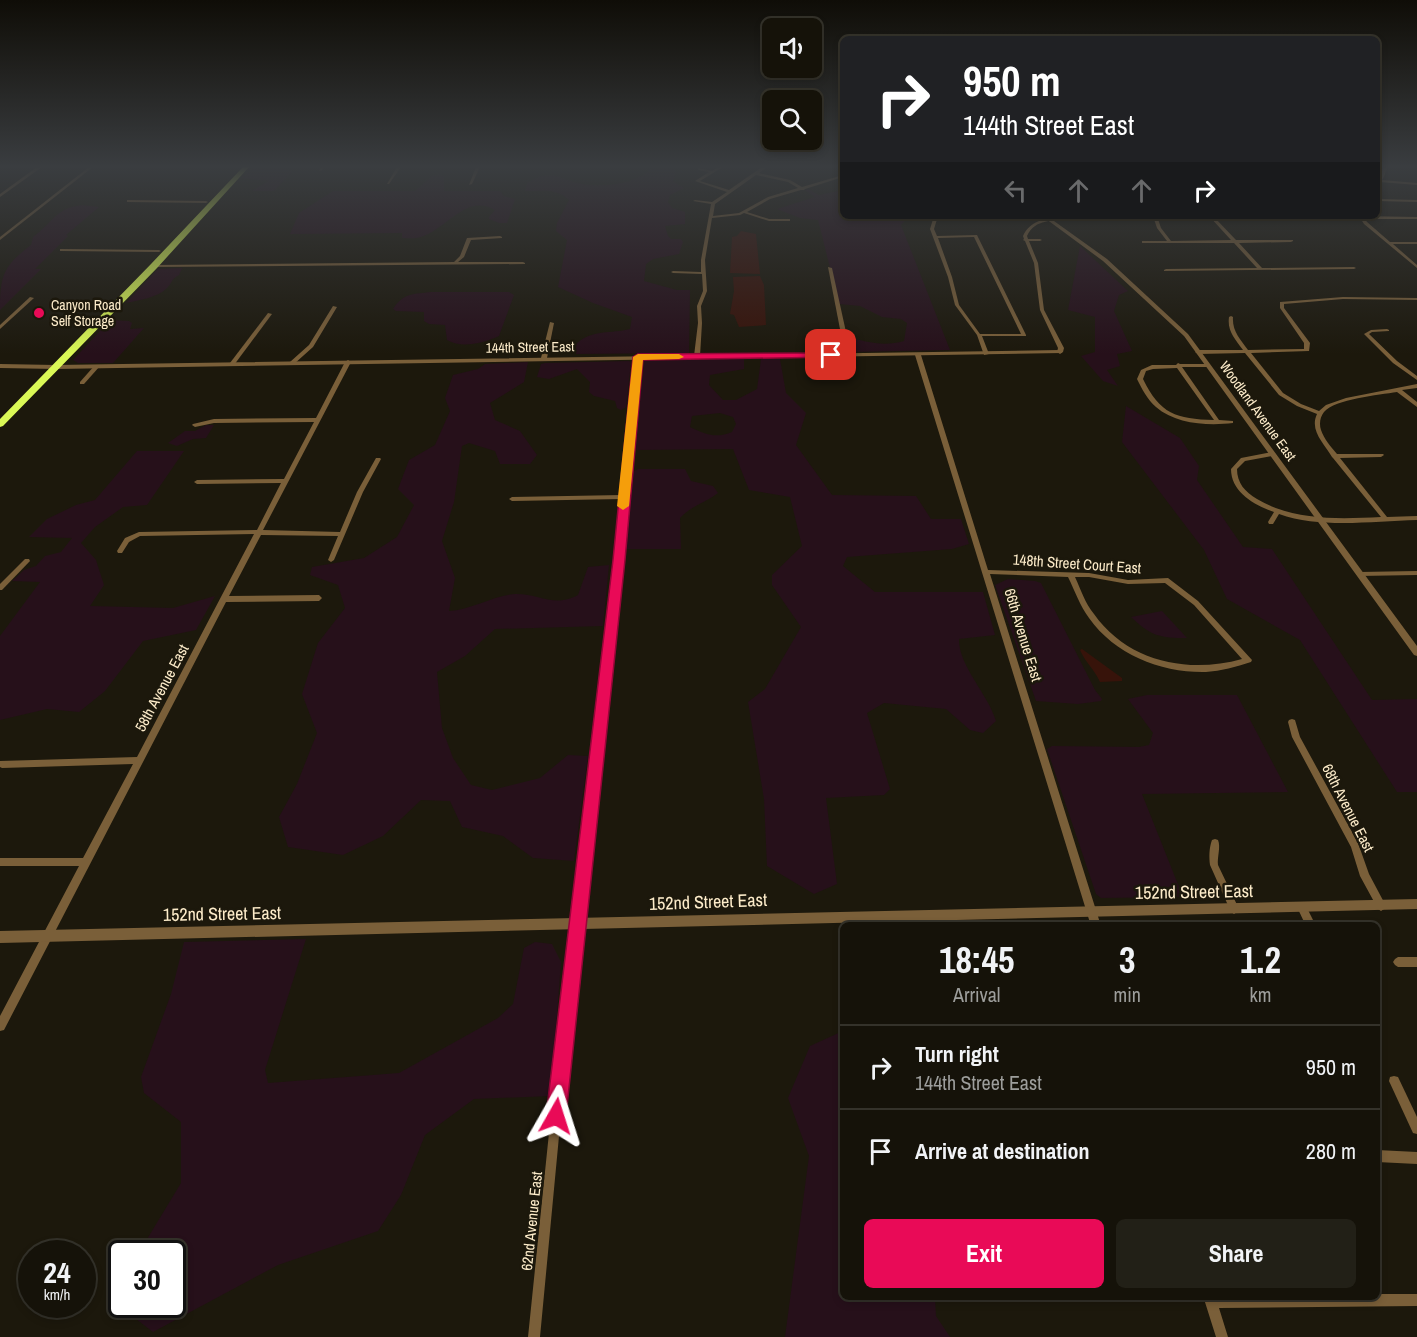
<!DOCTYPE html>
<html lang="en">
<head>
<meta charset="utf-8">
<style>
	:root { --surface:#151209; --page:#222017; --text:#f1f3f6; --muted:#9d9e9c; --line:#34322a; --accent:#e90a57 }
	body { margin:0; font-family:"Archivo Narrow",sans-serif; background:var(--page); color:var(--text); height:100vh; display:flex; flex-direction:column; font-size:22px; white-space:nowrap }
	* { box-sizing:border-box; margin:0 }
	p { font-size:20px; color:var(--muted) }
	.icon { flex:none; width:33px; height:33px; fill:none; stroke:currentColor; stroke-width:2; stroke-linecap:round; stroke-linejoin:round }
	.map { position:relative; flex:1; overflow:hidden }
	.drawer { position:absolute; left:840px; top:922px; width:540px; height:378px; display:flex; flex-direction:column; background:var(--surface); border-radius:9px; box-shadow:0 3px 9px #0003,0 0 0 2px var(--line) }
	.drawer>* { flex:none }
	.guide { position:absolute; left:840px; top:36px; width:540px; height:183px; border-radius:9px; box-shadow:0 3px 9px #0003,0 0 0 2px var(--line); background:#202124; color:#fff; overflow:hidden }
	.controls { position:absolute; left:762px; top:18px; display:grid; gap:12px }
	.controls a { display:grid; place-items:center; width:60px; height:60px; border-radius:9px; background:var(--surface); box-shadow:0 3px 9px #0003,0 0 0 2px var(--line); font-size:30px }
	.speed { position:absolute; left:18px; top:1240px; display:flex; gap:12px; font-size:30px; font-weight:700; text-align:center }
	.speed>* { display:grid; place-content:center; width:78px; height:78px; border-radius:50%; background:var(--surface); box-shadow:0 3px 9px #0003,0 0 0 2px var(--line); line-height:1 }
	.speed small { font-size:15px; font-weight:400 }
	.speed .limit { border:3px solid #111; border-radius:9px; background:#fff; color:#111 }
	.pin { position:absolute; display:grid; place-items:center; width:51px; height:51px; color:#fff; margin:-26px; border-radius:12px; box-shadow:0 3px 9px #0006 }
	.me { position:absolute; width:66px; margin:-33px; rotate:6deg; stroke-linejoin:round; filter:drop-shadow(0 0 4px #0008) }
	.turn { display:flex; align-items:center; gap:21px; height:126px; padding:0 24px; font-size:27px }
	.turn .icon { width:78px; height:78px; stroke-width:2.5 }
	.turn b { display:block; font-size:42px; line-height:51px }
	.lanes { display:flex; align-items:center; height:57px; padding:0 24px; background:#0003; justify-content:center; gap:30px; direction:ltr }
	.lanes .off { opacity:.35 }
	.eta { display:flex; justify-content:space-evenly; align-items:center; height:102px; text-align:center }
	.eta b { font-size:36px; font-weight:700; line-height:42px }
	.action { display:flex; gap:12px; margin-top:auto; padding:12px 24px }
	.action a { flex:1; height:69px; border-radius:9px; background:var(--accent); color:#fff; font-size:24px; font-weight:700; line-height:69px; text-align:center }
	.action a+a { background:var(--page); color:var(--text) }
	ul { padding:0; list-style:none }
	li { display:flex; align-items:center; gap:18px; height:84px; padding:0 24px; border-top:2px solid var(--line) }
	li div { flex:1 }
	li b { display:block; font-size:22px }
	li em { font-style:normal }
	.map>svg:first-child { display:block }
</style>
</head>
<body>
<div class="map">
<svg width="1417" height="1337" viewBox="0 0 1417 1337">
	<rect width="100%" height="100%" fill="#1c180c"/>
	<g fill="#26101a" fill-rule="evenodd">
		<path d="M253,167H278L291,171V173L274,191H252L268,181L242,178Z"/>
		<path d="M653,167H673L676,173L673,181L684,188L670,195L668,202L672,208L685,212V224L665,226L668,236L671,239H681L683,242L679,254L653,259L646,264L644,281L677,290H690L689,353L576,354V344C592,329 611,334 630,329L632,317L593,303L558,287L567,240L556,231L557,223L569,200C557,188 542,191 525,191L527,183C535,179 541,175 549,175C559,176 568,180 577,183C601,188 635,186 653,167Z"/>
		<path d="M439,174L444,176V191H500L504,196L515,199L507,223H499L489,219V217L495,210C466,193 447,229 421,237C415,239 408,238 402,238V233L290,234L299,213L333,191H415L432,176Z"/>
		<path d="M808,189L819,195L843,190V216H909L901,225L950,350L850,352L846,336C866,342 883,347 904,341L907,323L901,319L882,317L860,306L839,304L818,220L800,218L777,209L815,197L805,190Z"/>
		<path d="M82,205L99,207L66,235L68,236L35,269H41L0,310C0,276 3,266 31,245L33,237C53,223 55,208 82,205Z"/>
		<path d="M1080,246L1128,291L1119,295L1114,311L1132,351L1117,354L1120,366L1107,370L1118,386L1103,381L1081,356L1095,352V317L1068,310Z"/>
		<path d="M182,268L179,275C170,280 173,282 167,288C157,298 139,300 126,303L158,269Z"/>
		<path d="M431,292H509L514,295L499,336C483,343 462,349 447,340L445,325L429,324L424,321V312L396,311L393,309C403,293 414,294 431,292Z"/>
		<path d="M110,320L129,321L132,323L130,329L144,328L113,363H78L73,360Z"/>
		<path d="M744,358V369L710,375L709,385L723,400H736L757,389L761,359H780L786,393L806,413L796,445L832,495L916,496L931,519H961L969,544L952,549L847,557L843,566L875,592H983L995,635L959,639C958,665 988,694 996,721L983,733L970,730L946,709L884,703L867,713L890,789L884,795L826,798L837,884L814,894L767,866L764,799L748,702L765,689L801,627L772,585V575L802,546L790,497L749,490L733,449L634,450L644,361ZM720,413L733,417L736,424L732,432C716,439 705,434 690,427L692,416Z"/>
		<path d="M629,361L631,363L626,407L621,410L617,408L615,401L594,396L589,392L590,382L577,369L549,379L537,377L541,364L545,363Z"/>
		<path d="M528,362L524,382L490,403L495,420L520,431L537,455L530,464H500L495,451L469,443L462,446L454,502L442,541L455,578L449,611C471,610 497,594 516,594C541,594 554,608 578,595L588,567L609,565L603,626L495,629L465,656L437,672L442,728L453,758L471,785L492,790L540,778L568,755L588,756L574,861L533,858L503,836L462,827L450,801L421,800L383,836L343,855L288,847L279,817L297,784L317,733L302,694L318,643L345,608L338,585L310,575L312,567L364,558L397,537L414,505L398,489L409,460L435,445L450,411L445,398L453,375L478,369L485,364Z"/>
		<path d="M1126,406L1180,438L1199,466L1197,480L1243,547L1272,549L1372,700L1417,699V792H1397L1300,640L1227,599L1204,550L1122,442Z"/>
		<path d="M206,425H214L206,438L193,439L177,446L168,443L185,431H195Z"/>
		<path d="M137,451H184L147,505L123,507L95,527L81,543L96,560L104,585L90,606L173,608L215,596L196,630L143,641L105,691L79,712L47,709L0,720V636L40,582L12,581L24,570L36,566L45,556L61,552L72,538L29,537L47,519L76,505L95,500Z"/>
		<path d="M638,469H685L691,481L713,486L718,493C705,503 691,506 680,518L681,549H625L633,472Z"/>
		<path d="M1008,579L1035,581L1041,583L1095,690L1102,699L1101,701L1078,704L1036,701L995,585Z"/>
		<path d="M1162,611L1187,638C1159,638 1151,636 1131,617Z"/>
		<path d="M1147,695H1237L1288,792L1142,794L1183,897L1101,898L1096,894L1047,749L1052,746L1139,747L1149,745L1153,733L1128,699Z"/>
		<path d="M306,939L265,1070L268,1083L399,1073L498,1018L513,1004L524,948L535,942L552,944L561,962L551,1096L474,1099L425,1135L401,1195L378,1231L278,1265L153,1332L118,1305L121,1295L122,1305H172V1254H138L181,1183V1122L144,1093L141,1077L171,994L184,942Z"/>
		<path d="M843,1031V1298H935L936,1316L950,1337H785L809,1156L788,1098L810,1046Z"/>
	</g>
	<g fill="#37130a">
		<path d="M741,231L756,234L760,274L730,273L732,237L737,236Z"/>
		<path d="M760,276L764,285L766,325L739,327L734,315L730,314L734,291L733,277Z"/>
		<path d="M1082,649L1122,678V681L1100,682C1095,670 1085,662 1080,650Z"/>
	</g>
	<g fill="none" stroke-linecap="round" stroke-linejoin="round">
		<g fill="#7a5f39" fill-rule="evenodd">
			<path d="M37,167H42L0,197V194Z"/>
			<path d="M89,167H93L0,240V237Z"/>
			<path d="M321,167H325L321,171H319Z"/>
			<path d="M397,167H401L389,184H387Z"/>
			<path d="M476,167H480L472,184L469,185Z"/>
			<path d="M718,167H723L700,181L729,190L762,167H767L759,173L790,180L802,187L843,175V177L805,189L804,190H801L770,199L747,212L769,219H790V221H769L744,213L740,215L712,218L705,260L707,291L701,306L702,323L700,356L697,358L694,356L698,323L697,306L703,291L702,274L673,273L671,272L673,271L701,272V260L711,204L693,201L695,200L712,202L727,192L695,181L709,172L698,170V168L712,171ZM756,175L788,182L798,188L768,197L739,213L713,216L715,204Z"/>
			<path d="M1384,167H1388C1385,172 1385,176 1382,180L1417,183V185L1380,182L1377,184V181L1381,176V171Z"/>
			<path d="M1377,199L1417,200V202L1377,201Z"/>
			<path d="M128,200L206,201L208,202L206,203L127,202V200Z"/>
			<path d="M934,216H938L934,229L937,236L977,235L1026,335V336H982L989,354L984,355L977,335L955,305L948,277L930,229ZM974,237L1021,334H980L959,305L952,277L938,238Z"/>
			<path d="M1065,216L1069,217C1054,222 1035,218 1027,236L1028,239H1040L1042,240L1040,241H1029L1038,263L1044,310L1064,348L1063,352L1060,354L1057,352L1058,348L1040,310L1034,263L1025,241L1023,240L1024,239L1023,236C1031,219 1048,218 1065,216Z"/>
			<path d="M1153,216H1157L1161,228L1171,241L1231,240L1209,216H1261L1259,217H1214L1236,240H1293V241L1291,242L1239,243L1262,268L1354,267L1356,268L1354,269L1164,271V270L1166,269L1257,268L1234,243H1142V241H1167L1157,228Z"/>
			<path d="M1359,216L1417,217V219H1365L1367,222L1390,242H1417V244H1393L1417,265V268L1364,224Z"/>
			<path d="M500,236L502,237V238L471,240L464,257L458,262H523L525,263V264L154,267L152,266L154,265L454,262L460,256L467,238Z"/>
			<path d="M62,249L159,250L161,251L159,252L60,251V249Z"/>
			<path d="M828,267L832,268L851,355L848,357L845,355Z"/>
			<path d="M30,297L34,298L0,329V325Z"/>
			<path d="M1343,297L1417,298V300L1343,299L1284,304V308L1310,343L1309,351L1251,353L1283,393L1301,404L1319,411L1326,405L1346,398L1417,384V388L1402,390L1417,402V407L1397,392C1379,395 1335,399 1324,412C1320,417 1319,424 1321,430C1324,439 1331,447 1337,454H1383L1384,455L1381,457L1340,458L1387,517L1417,516V520C1373,521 1321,529 1279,514L1273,524H1269L1268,522L1274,512C1254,505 1231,492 1231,469L1241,458L1272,452L1275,454L1272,456L1245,461L1237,469C1237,483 1245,492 1257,499C1294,521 1339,519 1381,517L1333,458L1332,457C1325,444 1309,431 1317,414L1297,406L1279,395L1245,353L1198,354L1195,352L1198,350H1243C1235,339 1227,331 1229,317L1231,316L1233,317C1232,331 1240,339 1248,350L1304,349V343L1280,308V302Z"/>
			<path d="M333,306L337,307L313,347L294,364H290V362L309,345Z"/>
			<path d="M268,313L272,314L234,365H230V363Z"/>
			<path d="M550,322L554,323L547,358L544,360L541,358Z"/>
			<path d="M1387,329L1389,330V331L1372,332L1369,334L1397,361L1417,376V380L1393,363L1364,334L1371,330Z"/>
			<path d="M916,354L921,355L988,570L1089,573L1128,580L1168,578L1198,601L1252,660L1251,662C1236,667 1221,671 1206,672C1162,673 1115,655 1089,618C1080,606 1075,591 1068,577L990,574L1101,926H1091L915,355ZM1075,577H1089L1128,584L1165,583L1194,605L1242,659C1188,674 1128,662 1094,614C1085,603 1081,590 1075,577Z"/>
			<path d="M636,356L641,357L623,555L563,1094L540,1337H528L553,1094L617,555L622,499L512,501L509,499L512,497L622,495Z"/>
			<path d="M348,360L351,362L263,530L340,532L357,492L376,458H380L381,459L363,492L334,560L331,562L328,560L338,536L261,535L229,596L319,595L322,598L319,601L226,602L4,1030L0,1031V1016L79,866H0V858H83L133,764L2,768L0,767V761L137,757L254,534L140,536L129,542L122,553H118L117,551L125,538L139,532L257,530L281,483L197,484L194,482L197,480L284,479L314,422L214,423L195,427L192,425L193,424L214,419L316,418L345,362Z"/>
			<path d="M1178,363L1180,364H1210V366L1208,367H1182L1219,420L1233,421V423C1208,426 1175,424 1156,407C1147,399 1142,389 1137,379L1141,370L1152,365H1176ZM1177,368L1214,420C1176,419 1160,414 1143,379L1146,371L1153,369Z"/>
			<path d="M95,365L100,366L84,384H80V382Z"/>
			<path d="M25,559H29L30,561L2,590H0V584Z"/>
			<path d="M1417,571V575L1359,576L1356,574L1359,572Z"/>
			<path d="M1292,719L1295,720L1300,737L1358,843L1369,874L1386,906L1384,909L1381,911L1378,909L1360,876L1351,847L1292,737L1288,722L1289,720Z"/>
			<path d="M1215,839L1218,840C1221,847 1217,857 1218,865L1239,909L1237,912L1234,914L1231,912L1210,865C1209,857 1209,848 1212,840Z"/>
			<path d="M1302,902L1305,904L1316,926H1306L1297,907L1299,904Z"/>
			<path d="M1398,957H1417V967H1398L1395,965L1393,962L1395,959Z"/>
			<path d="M1394,1076L1398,1077L1417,1117V1134L1413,1133L1389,1081L1390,1077Z"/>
			<path d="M1377,1150L1417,1152V1164L1377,1162Z"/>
			<path d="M1377,1294H1417V1306L1219,1308L1228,1337H1216L1204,1299V1298H1377Z"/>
		</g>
		<g fill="#7a5f39" fill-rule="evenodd">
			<path d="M1042,216H1047L1107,259L1188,334L1417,646V656L1414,655L1184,336L1103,261Z"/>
			<path d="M1060,350L1062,351V353L56,369L0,368V364L56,365Z"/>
			<path d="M1417,899V909L0,943V931Z"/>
		</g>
		<path fill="#daf856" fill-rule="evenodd" d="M243,167H249L157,268L3,426L0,427V419L151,264Z"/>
	</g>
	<linearGradient id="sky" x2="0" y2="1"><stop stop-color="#0f0d07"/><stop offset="0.47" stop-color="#3a3d40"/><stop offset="1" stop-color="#3a3d40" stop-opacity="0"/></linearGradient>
	<rect width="1417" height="354" fill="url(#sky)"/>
	<path fill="#e90a57" stroke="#970639" stroke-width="1.5" d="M831,353H835V357L643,360L625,560L566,1116L563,1123L556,1125L549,1123L546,1116L613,560L633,357L638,354Z"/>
	<path fill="#f59e0b" d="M638,354H679L684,357L679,359L643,360L629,506L623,510L617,506L633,357Z"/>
	<circle fill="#e90a57" stroke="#1c180c" stroke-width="2" cx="39" cy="313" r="6"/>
	<g text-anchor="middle" stroke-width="5" stroke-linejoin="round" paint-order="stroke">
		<g font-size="14" fill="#fdecca" stroke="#1c180c" text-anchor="start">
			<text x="51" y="310">Canyon Road<tspan x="51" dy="16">Self Storage</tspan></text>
		</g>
		<g font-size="14" fill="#fdecca" stroke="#1c180c">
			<text transform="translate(530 347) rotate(-1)" y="5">144th Street East</text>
			<text transform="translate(1258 411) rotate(54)" y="5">Woodland Avenue East</text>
		</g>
		<g font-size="15" fill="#fdecca" stroke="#1c180c">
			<text transform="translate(1077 564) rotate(4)" y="5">148th Street Court East</text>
			<text transform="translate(1023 635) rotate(73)" y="5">66th Avenue East</text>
			<text transform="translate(162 688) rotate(-62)" y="5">58th Avenue East</text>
			<text transform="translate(1348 808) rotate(63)" y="5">68th Avenue East</text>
			<text transform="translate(532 1221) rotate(-84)" y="5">62nd Avenue East</text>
		</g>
		<g font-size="18" fill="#fdecca" stroke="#1c180c">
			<text transform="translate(1194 892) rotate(-1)" y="6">152nd Street East</text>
			<text transform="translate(708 902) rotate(-2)" y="6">152nd Street East</text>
			<text transform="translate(222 914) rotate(-1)" y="6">152nd Street East</text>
		</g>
	</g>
</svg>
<div class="controls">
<a><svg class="icon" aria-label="sound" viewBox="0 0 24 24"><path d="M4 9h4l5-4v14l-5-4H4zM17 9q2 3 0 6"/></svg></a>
<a><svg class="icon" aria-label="search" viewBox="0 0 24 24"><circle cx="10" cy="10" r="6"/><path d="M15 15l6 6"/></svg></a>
</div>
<div class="speed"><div>24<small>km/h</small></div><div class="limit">30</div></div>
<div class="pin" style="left:831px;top:355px;background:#d93025"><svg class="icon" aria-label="arrive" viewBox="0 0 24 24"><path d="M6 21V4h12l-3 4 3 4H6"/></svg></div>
<svg class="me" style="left:556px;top:1116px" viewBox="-20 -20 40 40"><path d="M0-17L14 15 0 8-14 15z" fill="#e90a57" stroke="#fff" stroke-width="4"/></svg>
<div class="guide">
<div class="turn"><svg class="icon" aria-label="right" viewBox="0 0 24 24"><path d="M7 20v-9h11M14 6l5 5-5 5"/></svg><div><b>950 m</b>144th Street East</div></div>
<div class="lanes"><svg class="icon off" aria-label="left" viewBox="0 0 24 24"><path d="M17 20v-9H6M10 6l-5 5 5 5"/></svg><svg class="icon off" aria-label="ahead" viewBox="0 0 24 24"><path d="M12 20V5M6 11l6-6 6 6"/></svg><svg class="icon off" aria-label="ahead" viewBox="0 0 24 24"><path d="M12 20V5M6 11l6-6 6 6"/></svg><svg class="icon" aria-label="right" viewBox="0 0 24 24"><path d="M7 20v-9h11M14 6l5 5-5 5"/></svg></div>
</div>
<section class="drawer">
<div class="eta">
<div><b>18:45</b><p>Arrival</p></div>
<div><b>3</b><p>min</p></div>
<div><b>1.2</b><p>km</p></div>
</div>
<ul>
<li><svg class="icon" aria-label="right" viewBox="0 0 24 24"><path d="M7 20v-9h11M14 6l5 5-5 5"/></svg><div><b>Turn right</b><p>144th Street East</p></div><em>950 m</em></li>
<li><svg class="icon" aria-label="arrive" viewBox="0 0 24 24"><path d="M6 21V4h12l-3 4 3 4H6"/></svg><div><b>Arrive at destination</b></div><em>280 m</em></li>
</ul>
<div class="action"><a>Exit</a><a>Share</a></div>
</section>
</div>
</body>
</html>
